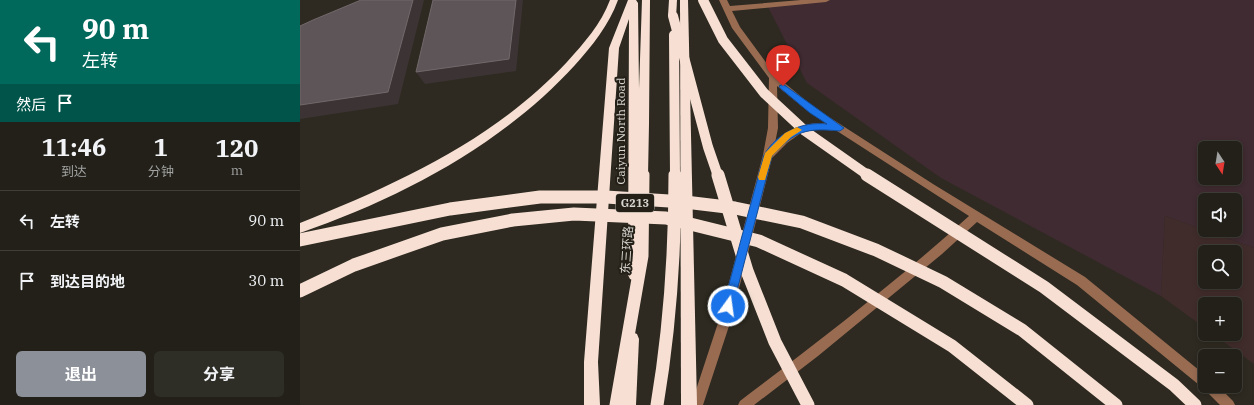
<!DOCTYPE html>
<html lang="zh">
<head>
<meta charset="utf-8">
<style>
	:root { --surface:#222019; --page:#2e2d26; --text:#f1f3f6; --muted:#a2a3a2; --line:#3f3e38; --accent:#8c9099 }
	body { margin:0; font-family:"IBM Plex Serif","Noto Sans SC",serif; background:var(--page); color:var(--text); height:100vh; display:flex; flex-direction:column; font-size:15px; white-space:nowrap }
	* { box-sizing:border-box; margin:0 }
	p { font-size:13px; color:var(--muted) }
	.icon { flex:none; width:22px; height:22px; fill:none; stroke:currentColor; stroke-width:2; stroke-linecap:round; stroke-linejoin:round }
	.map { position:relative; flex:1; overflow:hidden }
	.panel { display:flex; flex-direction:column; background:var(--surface); width:300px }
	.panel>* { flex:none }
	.banner { background:#00695c; color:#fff; overflow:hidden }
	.needle { width:26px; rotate:168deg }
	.buttons { position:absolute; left:898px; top:141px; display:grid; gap:8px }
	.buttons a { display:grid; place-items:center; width:44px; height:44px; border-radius:6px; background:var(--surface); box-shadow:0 2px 6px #0003,0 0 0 1px var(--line); font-size:20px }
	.pin { position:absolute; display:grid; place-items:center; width:34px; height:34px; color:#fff; margin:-41px -17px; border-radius:50% 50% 50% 0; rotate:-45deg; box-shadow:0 0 4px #0007 }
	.pin .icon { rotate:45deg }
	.me { position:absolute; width:44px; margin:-22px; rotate:14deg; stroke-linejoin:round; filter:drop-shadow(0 0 3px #0008) }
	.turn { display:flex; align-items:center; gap:14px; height:84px; padding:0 16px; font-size:18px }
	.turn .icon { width:52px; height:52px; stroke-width:2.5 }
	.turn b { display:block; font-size:28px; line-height:34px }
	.then { display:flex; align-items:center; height:38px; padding:0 16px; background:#0003; gap:8px; font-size:15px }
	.eta { display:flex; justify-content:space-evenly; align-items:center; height:68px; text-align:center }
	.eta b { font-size:24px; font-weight:700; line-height:28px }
	.cta { display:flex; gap:8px; margin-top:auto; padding:8px 16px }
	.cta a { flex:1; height:46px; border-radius:6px; background:var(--accent); color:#fff; font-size:16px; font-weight:700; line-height:46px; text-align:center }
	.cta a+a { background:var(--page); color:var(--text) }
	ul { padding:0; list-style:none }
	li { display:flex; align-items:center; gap:12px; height:60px; padding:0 16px; border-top:1px solid var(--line) }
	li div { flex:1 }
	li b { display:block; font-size:15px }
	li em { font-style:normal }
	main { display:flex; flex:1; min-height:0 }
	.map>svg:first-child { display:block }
</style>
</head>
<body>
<main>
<section class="panel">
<div class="banner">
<div class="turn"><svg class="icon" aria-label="left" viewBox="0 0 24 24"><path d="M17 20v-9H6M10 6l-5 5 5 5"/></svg><div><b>90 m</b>左转</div></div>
<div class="then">然后<svg class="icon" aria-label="arrive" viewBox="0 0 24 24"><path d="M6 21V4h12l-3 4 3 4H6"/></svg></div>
</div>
<div class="eta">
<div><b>11:46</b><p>到达</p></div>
<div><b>1</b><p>分钟</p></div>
<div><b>120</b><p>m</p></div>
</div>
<ul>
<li><svg class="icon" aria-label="left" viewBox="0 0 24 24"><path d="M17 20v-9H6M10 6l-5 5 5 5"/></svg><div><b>左转</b></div><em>90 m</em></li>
<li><svg class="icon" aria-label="arrive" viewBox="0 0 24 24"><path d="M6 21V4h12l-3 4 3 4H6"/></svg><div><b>到达目的地</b></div><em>30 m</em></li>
</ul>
<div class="cta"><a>退出</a><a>分享</a></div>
</section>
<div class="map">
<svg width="954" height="405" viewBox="0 0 954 405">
	<rect width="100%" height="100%" fill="#2e2a21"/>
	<path fill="#3f2b31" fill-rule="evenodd" d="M504,0H954V248L865,216L861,296L641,178L507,83L468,7ZM905,148H935V178H905ZM905,200H935V230H905Z"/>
	<path fill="#402c2b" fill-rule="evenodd" d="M865,216L954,248V364L913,334H935V304H905V328L861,296ZM905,252H935V282H905Z"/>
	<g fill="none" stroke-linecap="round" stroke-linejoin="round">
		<path fill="#996c52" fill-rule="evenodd" d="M419,0H427L430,6L501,0H530L526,2L432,11L440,27L476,76L515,108L633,184L785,277L905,375V386H918L933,401L935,405H920L904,389L777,285L677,222L642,254L518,356L454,405H438L440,401C518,342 596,282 669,216L537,131L515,129L501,133L487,143L472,158L431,320L403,405H391L419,320L463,155L468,128L469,78L432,28ZM477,86L509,112L525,123C505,122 490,129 475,143L478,128Z"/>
		<g fill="#f7e0d3" fill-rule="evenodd">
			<path d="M310,0H318C309,25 292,46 275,65C202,145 101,198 0,233V223C97,184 194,140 267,62C284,43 301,24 310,0Z"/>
			<path d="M328,0H336L338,3L339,89L342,0H350L349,124L344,128L340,126L342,275L340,279L335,281L330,279L328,275L329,19L319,48L298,362L300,405H284V362L309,48Z"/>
			<path d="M369,0H377L376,18H370L368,16Z"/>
			<path d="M380,0H388L397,405H381Z"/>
			<path d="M332,332L337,334L339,339L336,405H320L325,339L327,334Z"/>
		</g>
		<g stroke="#f7e0d3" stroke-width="10">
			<path d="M403,0L423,40L464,93L505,131L569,176"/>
			<path d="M373,16L408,147L418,176"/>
			<path d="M374,35L375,176"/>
			<path d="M343,176L344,124"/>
		</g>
		<g stroke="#f7e0d3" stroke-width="13">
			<path d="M418,175L447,271L475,342L508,405"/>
			<path d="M567,175L744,287L874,385L895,405"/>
			<path d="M0,240L150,209L240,197H306L385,202L435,208L502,222L576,250L643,282L722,330L816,405"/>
			<path d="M0,291L54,265L142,234L213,220L274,214L366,218L459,241L544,280L652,346L727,405"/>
			<path d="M316,405L342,256L343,175"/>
			<path d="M357,405C370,328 375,253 375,175"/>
		</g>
	</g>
	<g fill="#3c3434">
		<path d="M113,0H124L98,104L0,119V105Z"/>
		<path d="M216,0H223L216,71L125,84L116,72Z"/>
	</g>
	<g fill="#5e5558" stroke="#71696b">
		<path d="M61,0H113L88,92L0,105V26L13,20Z"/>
		<path d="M133,0H216L209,59L116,72Z"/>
	</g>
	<path fill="#1a73e8" stroke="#114b97" d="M483,84L544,128L540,131C506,128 496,130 472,156L433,306L432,310L428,311L424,310L423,306L464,155C477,133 502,121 527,124L510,113L480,88L479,86Z"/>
	<path fill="#f59e0b" d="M497,127L502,130L491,137L472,156L465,180H459L458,177L465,153L485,133Z"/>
	<g text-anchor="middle" stroke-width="4" stroke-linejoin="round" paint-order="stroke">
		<rect fill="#242018" stroke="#a19f98" stroke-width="1" x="316" y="194" width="38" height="18" rx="3"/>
		<g font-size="11" font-weight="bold" fill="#d7d5cf">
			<text x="335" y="207">G213</text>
		</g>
		<g font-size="12" fill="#d7d5cf" stroke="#242018">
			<text transform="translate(321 131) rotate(-90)" y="4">Caiyun North Road</text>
			<text transform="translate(327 250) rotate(-86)" y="4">东三环路</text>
		</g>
	</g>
</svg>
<div class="buttons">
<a><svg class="needle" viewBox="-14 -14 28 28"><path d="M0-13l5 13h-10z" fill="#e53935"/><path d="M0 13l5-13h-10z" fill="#a2a3a2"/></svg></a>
<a><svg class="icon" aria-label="sound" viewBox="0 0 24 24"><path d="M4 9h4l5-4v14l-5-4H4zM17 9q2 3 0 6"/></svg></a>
<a><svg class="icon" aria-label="search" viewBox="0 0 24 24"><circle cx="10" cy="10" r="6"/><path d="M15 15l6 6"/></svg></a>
<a>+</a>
<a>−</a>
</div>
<div class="pin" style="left:483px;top:86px;background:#d93025"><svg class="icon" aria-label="arrive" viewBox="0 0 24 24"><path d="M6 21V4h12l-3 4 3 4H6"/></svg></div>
<svg class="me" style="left:428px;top:306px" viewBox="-20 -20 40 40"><circle r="17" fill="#1a73e8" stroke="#fff" stroke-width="3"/><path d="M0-11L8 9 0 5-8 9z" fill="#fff"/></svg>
</div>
</main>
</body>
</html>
